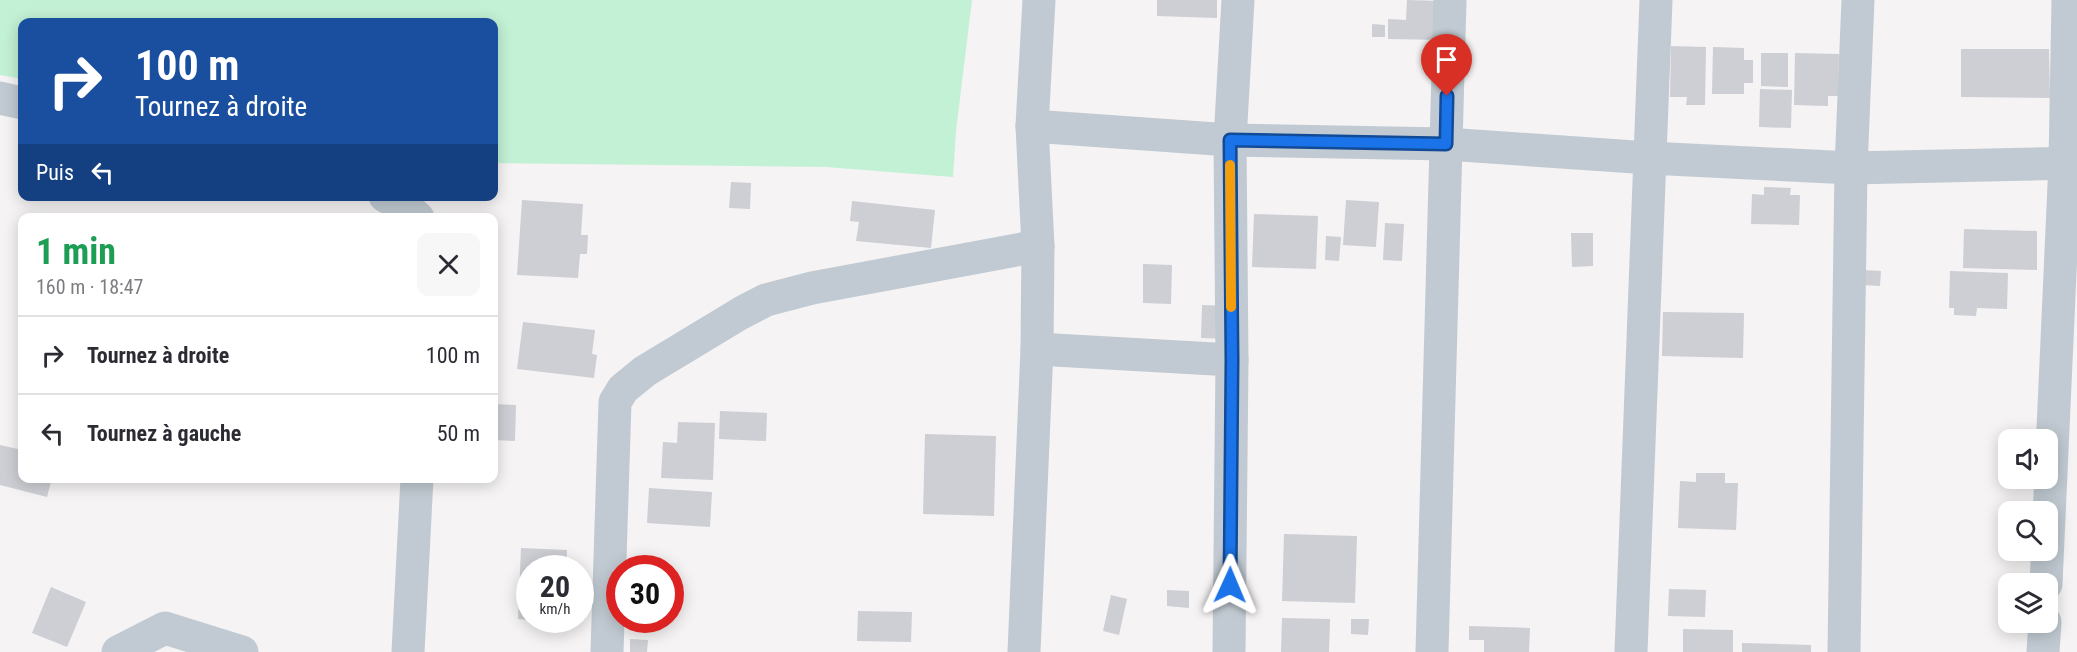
<!DOCTYPE html>
<html lang="fr">
<head>
<meta charset="utf-8">
<style>
	:root { --surface:#fff; --page:#f7f7f7; --text:#2b2b33; --muted:#7c7c81; --line:#e1e1e2 }
	body { margin:0; font-family:"Roboto Condensed",sans-serif; background:var(--page); color:var(--text); height:100vh; display:flex; flex-direction:column; font-size:22px; white-space:nowrap }
	* { box-sizing:border-box; margin:0 }
	p { font-size:20px; color:var(--muted) }
	.icon { flex:none; width:33px; height:33px; fill:none; stroke:currentColor; stroke-width:2; stroke-linecap:round; stroke-linejoin:round }
	.map { position:relative; flex:1; overflow:hidden }
	.details { position:absolute; left:18px; top:213px; width:480px; height:270px; display:flex; flex-direction:column; background:var(--surface); border-radius:12px; box-shadow:0 3px 15px #0003 }
	.details>* { flex:none }
	.guide { position:absolute; left:18px; top:18px; width:480px; height:183px; border-radius:12px; box-shadow:0 3px 15px #0003; background:#1a4fa0; color:#fff; overflow:hidden }
	.controls { position:absolute; left:1998px; top:429px; display:grid; gap:12px }
	.controls a { display:grid; place-items:center; width:60px; height:60px; border-radius:12px; background:var(--surface); box-shadow:0 3px 15px #0003; font-size:30px }
	.speed { position:absolute; left:516px; top:555px; display:flex; gap:12px; font-size:30px; font-weight:700; text-align:center }
	.speed>* { display:grid; place-content:center; width:78px; height:78px; border-radius:50%; background:var(--surface); box-shadow:0 3px 15px #0003; line-height:1 }
	.speed small { font-size:15px; font-weight:400 }
	.speed .limit { border:9px solid #d22; background:#fff; color:#111 }
	.pin { position:absolute; display:grid; place-items:center; width:51px; height:51px; color:#fff; margin:-62px -26px; border-radius:50% 50% 50% 0; rotate:-45deg; box-shadow:0 0 6px #0007 }
	.pin .icon { rotate:45deg }
	.me { position:absolute; width:66px; margin:-33px; rotate:1deg; stroke-linejoin:round; filter:drop-shadow(0 0 4px #0008) }
	.turn { display:flex; align-items:center; gap:21px; height:126px; padding:0 18px; font-size:27px }
	.turn .icon { width:78px; height:78px; stroke-width:2.5 }
	.turn b { display:block; font-size:42px; line-height:51px }
	.then { display:flex; align-items:center; height:57px; padding:0 18px; background:#0003; gap:12px; font-size:22px }
	.round { display:grid; place-items:center; flex:none; width:63px; height:63px; border-radius:12px; background:var(--page) }
	.overview { display:flex; align-items:center; justify-content:space-between; height:102px; padding:0 18px }
	h1 { font-size:36px; font-weight:700; line-height:45px; color:#1e9e55 }
	ul { padding:0; list-style:none }
	li { display:flex; align-items:center; gap:18px; height:78px; padding:0 18px; border-top:2px solid var(--line) }
	li div { flex:1 }
	li b { display:block; font-size:22px }
	li em { font-style:normal }
	.map>svg:first-child { display:block }
</style>
</head>
<body>
<div class="map">
<svg width="2077" height="652" viewBox="0 0 2077 652">
	<rect width="100%" height="100%" fill="#f5f3f3"/>
	<path fill="#c3f1d5" d="M0,0H972L956,131L953,177L826,167L494,163V22H22V79L0,75Z"/>
	<g fill="#cdcfd5">
		<path d="M1157,0H1217V18L1157,16Z"/>
		<path d="M1407,0L1442,1L1441,40L1388,39V19L1406,20Z"/>
		<path d="M1372,24L1385,25V37H1372Z"/>
		<path d="M1671,46L1706,47L1705,105H1686L1687,97H1670Z"/>
		<path d="M1713,47L1744,48V60H1753V83H1744V94H1712Z"/>
		<path d="M1961,49H2049L2050,98L1961,97Z"/>
		<path d="M1761,53H1788V87L1761,86Z"/>
		<path d="M1795,53L1839,54L1838,96H1828V106L1794,105Z"/>
		<path d="M1760,89L1792,90L1791,128L1759,127Z"/>
		<path d="M731,182L751,183L750,209L729,208Z"/>
		<path d="M1764,187L1791,188L1790,195H1800L1799,225L1751,224L1752,194L1764,195Z"/>
		<path d="M522,200L583,204L581,235H588L587,254H580L578,278L517,275Z"/>
		<path d="M1346,200L1379,202L1376,247L1343,245Z"/>
		<path d="M852,201L935,210L931,248L856,241L859,222L850,221Z"/>
		<path d="M1254,214L1318,216L1316,269L1252,267Z"/>
		<path d="M1385,223L1404,224L1402,261L1383,260Z"/>
		<path d="M1964,229L2037,231V270L1963,268Z"/>
		<path d="M1571,233H1593V266L1572,267Z"/>
		<path d="M1326,236L1341,237L1339,261L1325,260Z"/>
		<path d="M1143,264L1172,265L1171,304L1143,303Z"/>
		<path d="M1863,270L1881,271L1880,286L1863,285Z"/>
		<path d="M1950,271L2008,273L2007,309L1977,308L1976,316L1954,315V308H1949Z"/>
		<path d="M1202,305L1229,306L1228,339L1201,338Z"/>
		<path d="M1663,312L1744,313L1743,358L1662,356Z"/>
		<path d="M523,322L595,330L592,354L597,355L594,378L517,369Z"/>
		<path d="M494,404L516,405L515,441L494,440Z"/>
		<path d="M720,411L767,413L766,441L719,439Z"/>
		<path d="M678,422L715,423L713,480L661,478L663,442L677,443Z"/>
		<path d="M925,434L996,436L994,516L923,514Z"/>
		<path d="M0,445L22,450V478H52L47,497L0,485Z"/>
		<path d="M1696,473H1725V483H1738L1736,530L1678,528L1680,481L1696,482Z"/>
		<path d="M649,488L712,492L710,527L647,523Z"/>
		<path d="M1284,534L1357,536L1355,603L1282,601Z"/>
		<path d="M521,548L567,550L566,568H530V620L518,619Z"/>
		<path d="M51,587L86,602L67,647L32,633Z"/>
		<path d="M1669,589L1706,590L1705,617L1668,616Z"/>
		<path d="M1167,590L1189,591V608L1167,606Z"/>
		<path d="M1111,595L1127,599L1119,635L1103,631Z"/>
		<path d="M858,611L912,612L911,642L857,641Z"/>
		<path d="M1282,618L1330,619L1329,652H1281Z"/>
		<path d="M1351,619H1369L1368,635L1351,634Z"/>
		<path d="M1469,626L1530,628L1529,652H1484V640H1469Z"/>
		<path d="M1683,629L1733,630V652H1683Z"/>
		<path d="M630,639L648,640L647,652H630Z"/>
		<path d="M1742,643L1811,645V652H1742Z"/>
	</g>
	<g fill="none" stroke-linecap="round" stroke-linejoin="round">
		<g stroke="#c1cad2" stroke-width="33">
			<path d="M0,98L22,103"/>
			<path d="M1032,126L1230,140L1446,144L1649,158L1851,168L2077,163"/>
			<path d="M385,196L407,208L418,218"/>
			<path d="M1037,349L1232,360"/>
			<path d="M2046,584L2065,163L2068,0"/>
			<path d="M118,652L165,628L242,652"/>
			<path d="M408,652L417,478"/>
			<path d="M607,652L615,402L623,389L645,371L741,313L766,300L812,288L1038,246"/>
			<path d="M1024,652L1037,349L1038,246L1032,126L1039,0"/>
			<path d="M1229,652L1232,360L1230,140L1238,0"/>
			<path d="M1432,652L1450,0"/>
			<path d="M1631,652L1656,0"/>
			<path d="M1844,652L1851,168L1858,0"/>
			<path d="M2043,652L2045,622"/>
		</g>
	</g>
	<g fill="none" stroke-linecap="round" stroke-linejoin="round">
		<defs>
			<path id="route" d="M1230,585L1232,360L1230,140L1446,144L1447,96"/>
		</defs>
		<use href="#route" stroke="#114b97" stroke-width="15"/>
		<use href="#route" stroke="#1a73e8" stroke-width="10"/>
		<path stroke="#f59e0b" stroke-width="10" d="M1230,165L1231,307"/>
	</g>
</svg>
<div class="controls">
<a><svg class="icon" aria-label="sound" viewBox="0 0 24 24"><path d="M4 9h4l5-4v14l-5-4H4zM17 9q2 3 0 6"/></svg></a>
<a><svg class="icon" aria-label="search" viewBox="0 0 24 24"><circle cx="10" cy="10" r="6"/><path d="M15 15l6 6"/></svg></a>
<a><svg class="icon" aria-label="layers" viewBox="0 0 24 24"><path d="M12 4l9 5-9 5-9-5zM3 14l9 5 9-5"/></svg></a>
</div>
<div class="speed"><div>20<small>km/h</small></div><div class="limit">30</div></div>
<div class="pin" style="left:1447px;top:96px;background:#d93025"><svg class="icon" aria-label="arrive" viewBox="0 0 24 24"><path d="M6 21V4h12l-3 4 3 4H6"/></svg></div>
<svg class="me" style="left:1230px;top:585px" viewBox="-20 -20 40 40"><path d="M0-17L14 15 0 8-14 15z" fill="#1a73e8" stroke="#fff" stroke-width="4"/></svg>
<div class="guide">
<div class="turn"><svg class="icon" aria-label="right" viewBox="0 0 24 24"><path d="M7 20v-9h11M14 6l5 5-5 5"/></svg><div><b>100 m</b>Tournez à droite</div></div>
<div class="then">Puis<svg class="icon" aria-label="left" viewBox="0 0 24 24"><path d="M17 20v-9H6M10 6l-5 5 5 5"/></svg></div>
</div>
<section class="details">
<div class="overview"><div><h1>1 min</h1><p>160 m · 18:47</p></div><a class="round"><svg class="icon" aria-label="close" viewBox="0 0 24 24"><path d="M6 6l12 12M18 6L6 18"/></svg></a></div>
<ul>
<li><svg class="icon" aria-label="right" viewBox="0 0 24 24"><path d="M7 20v-9h11M14 6l5 5-5 5"/></svg><div><b>Tournez à droite</b></div><em>100 m</em></li>
<li><svg class="icon" aria-label="left" viewBox="0 0 24 24"><path d="M17 20v-9H6M10 6l-5 5 5 5"/></svg><div><b>Tournez à gauche</b></div><em>50 m</em></li>
</ul>
</section>
</div>
</body>
</html>
